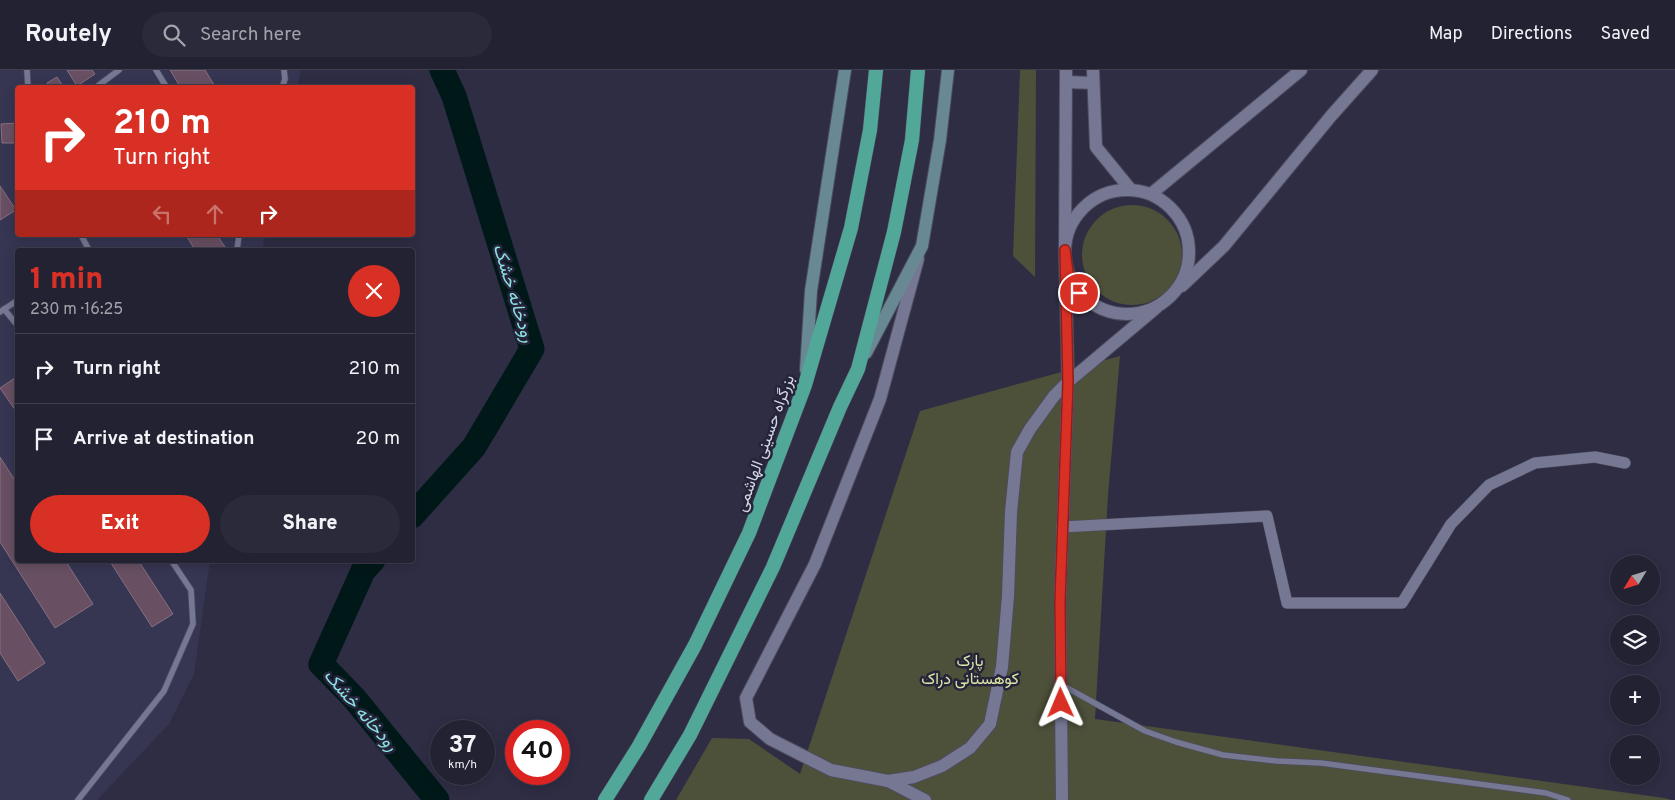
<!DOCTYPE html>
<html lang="en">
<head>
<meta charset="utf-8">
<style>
	:root { --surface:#223; --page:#2a2a3b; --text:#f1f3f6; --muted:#a2a4ac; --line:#3f3f4e; --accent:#d93025 }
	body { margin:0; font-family:Overpass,Vazirmatn,sans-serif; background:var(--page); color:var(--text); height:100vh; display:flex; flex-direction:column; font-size:19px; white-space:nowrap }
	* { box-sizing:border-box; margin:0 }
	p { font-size:16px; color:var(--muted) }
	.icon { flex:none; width:28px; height:28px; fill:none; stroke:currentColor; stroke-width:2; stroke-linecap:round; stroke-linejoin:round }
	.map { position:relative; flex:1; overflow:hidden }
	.drawer { position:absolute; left:15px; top:178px; width:400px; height:315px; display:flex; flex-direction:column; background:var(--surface); border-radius:5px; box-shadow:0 2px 12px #0003,0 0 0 1px var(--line) }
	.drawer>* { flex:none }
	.top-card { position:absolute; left:15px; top:15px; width:400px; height:152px; border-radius:5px; box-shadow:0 2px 12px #0003,0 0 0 1px var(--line); background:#d93025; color:#fff; overflow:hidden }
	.needle { width:32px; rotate:232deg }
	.buttons { position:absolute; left:1610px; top:485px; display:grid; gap:10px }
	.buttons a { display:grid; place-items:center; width:50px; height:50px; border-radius:50%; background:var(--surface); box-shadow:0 2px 12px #0003,0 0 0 1px var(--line); font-size:25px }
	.speed { position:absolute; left:430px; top:650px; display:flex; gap:10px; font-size:25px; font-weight:700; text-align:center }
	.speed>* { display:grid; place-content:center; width:65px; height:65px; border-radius:50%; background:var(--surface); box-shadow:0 2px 12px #0003,0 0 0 1px var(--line); line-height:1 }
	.speed small { font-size:12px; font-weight:400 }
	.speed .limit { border:8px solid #d22; background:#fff; color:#111 }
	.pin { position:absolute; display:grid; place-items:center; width:42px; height:42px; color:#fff; margin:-21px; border:2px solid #fff; border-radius:50%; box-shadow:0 1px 5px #0007 }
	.me { position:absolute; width:55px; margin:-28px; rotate:359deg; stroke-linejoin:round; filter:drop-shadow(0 0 4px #0008) }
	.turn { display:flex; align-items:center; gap:18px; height:105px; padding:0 15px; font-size:22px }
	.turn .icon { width:65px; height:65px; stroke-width:2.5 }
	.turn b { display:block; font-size:35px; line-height:42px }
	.lanes { display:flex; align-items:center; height:48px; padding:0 15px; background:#0003; justify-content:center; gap:25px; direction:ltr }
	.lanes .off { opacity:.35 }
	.round { display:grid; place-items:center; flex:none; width:52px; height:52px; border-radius:26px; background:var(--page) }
	.headline { display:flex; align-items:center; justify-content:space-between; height:85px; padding:0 15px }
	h1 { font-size:30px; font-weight:800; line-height:38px; color:var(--accent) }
	.primary-button { display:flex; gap:10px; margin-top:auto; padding:10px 15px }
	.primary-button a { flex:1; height:58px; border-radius:30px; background:var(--accent); color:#fff; font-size:20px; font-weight:800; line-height:58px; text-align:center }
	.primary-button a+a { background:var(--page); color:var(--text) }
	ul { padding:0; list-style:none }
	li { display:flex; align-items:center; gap:15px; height:70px; padding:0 15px; border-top:1px solid var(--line) }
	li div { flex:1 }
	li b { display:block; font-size:19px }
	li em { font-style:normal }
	header { display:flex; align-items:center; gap:30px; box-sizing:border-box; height:70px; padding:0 25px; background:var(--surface); border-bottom:1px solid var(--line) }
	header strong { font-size:24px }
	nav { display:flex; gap:28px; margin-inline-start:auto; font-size:18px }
	.search { width:350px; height:45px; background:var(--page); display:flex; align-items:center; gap:12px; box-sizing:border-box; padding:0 18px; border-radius:28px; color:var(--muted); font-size:19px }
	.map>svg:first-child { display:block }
</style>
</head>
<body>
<header>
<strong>Routely</strong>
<div class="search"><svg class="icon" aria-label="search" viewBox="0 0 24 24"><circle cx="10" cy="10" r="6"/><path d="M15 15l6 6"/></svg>Search here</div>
<nav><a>Map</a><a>Directions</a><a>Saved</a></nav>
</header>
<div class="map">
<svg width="1675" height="730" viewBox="0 0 1675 730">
	<rect width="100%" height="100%" fill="#2e2d44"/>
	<path fill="#363653" d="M0,0H301L297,17L18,18V165H265L262,180H18V490H210L194,604L169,654L97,730H0Z"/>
	<g fill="#4e513a">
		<path d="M1020,0H1036L1035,207L1013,186Z"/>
		<circle cx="1132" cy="185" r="50"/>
		<path d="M1120,286L1108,425L1095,649L1664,728L1672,730H676L712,668L749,669L800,704L920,341Z"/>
	</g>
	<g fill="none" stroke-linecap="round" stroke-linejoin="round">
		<g stroke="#011819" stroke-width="25">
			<path d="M412,446L474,377L532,279L454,26L442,0"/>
			<path d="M373,490L363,501L321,594L354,628L437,730"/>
		</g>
	</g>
	<g fill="#685062" stroke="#876f81">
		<path d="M67,0H92L95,4L77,16Z"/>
		<path d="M170,0H205L216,18H181Z"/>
		<path d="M57,7L64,18H49L47,13Z"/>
		<path d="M18,53V73H2L1,54Z"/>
		<path d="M0,116L16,140L0,150Z"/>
		<path d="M186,165H217L225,177L220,180H195Z"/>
		<path d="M18,306V344L0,318Z"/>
		<path d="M0,387L18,415V490H65L93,534L55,558L0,472Z"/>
		<path d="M109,490H138L173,544L152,557Z"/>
		<path d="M0,523L45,593L18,611L0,583Z"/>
	</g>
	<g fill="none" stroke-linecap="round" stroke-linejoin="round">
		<defs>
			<g id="service">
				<path d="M27,0L28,18"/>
				<path d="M156,0L167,18"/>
				<path d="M95,18L119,0"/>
				<path d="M282,18L285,9L284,0"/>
				<path d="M81,165L89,180"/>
				<path d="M237,180L239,165"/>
				<path d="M4,239L18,256"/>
				<path d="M0,242L18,230"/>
				<path d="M1062,615L1145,661L1176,672L1223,685L1277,691L1321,693L1546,723L1568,730"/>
				<path d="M78,730L164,621L193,554L191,520L171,490"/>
			</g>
			<path id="minor" d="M1062,457L1267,446L1287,533H1402L1451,454L1489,415L1535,393L1595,387L1625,393"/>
			<g id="tertiary">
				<path d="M1093,0L1096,77L1131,120"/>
				<path d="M1066,12L1093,13"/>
				<circle cx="1127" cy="182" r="62"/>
				<path d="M1151,124L1301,0"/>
				<path d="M918,189L880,329L815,494L746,628L750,652L770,669L831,700L888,711L914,707L942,696L970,678L990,654L1002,597L1008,526L1011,442L1017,382L1030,359L1054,326L1068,312L1156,238"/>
				<path d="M1182,216L1224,176L1331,46L1372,0"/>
				<path d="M888,711L925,730"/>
				<path d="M1062,730L1060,531L1068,312L1065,181L1066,0"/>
			</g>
			<g id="secondary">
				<path d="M866,283L922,176L940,70L948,0"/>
				<path d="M806,300L811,221L845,0"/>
			</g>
			<g id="trunk">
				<path d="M605,730L639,676L695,575L749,463L805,315L851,158L870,60L876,0"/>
				<path d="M651,730L690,665L773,497L840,337L858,299L894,162L912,70L918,0"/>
			</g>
		</defs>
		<use href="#service" stroke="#4c4b5e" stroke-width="7"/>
		<use href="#minor" stroke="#4c4b5e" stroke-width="12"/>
		<use href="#tertiary" stroke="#4c4b5e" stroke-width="14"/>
		<use href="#secondary" stroke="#4c4b5e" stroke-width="14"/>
		<use href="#trunk" stroke="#4c4b5e" stroke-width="15"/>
		<use href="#service" stroke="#767792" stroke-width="5.5"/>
		<use href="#minor" stroke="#767792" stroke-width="11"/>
		<use href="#tertiary" stroke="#767792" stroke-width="12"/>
		<use href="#secondary" stroke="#688994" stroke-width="12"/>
		<use href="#trunk" stroke="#52a898" stroke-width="14"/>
	</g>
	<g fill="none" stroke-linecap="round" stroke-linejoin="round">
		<defs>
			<path id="route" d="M1061,633L1060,531L1068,312L1065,180L1068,202L1079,223"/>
		</defs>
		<use href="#route" stroke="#8d1f18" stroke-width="12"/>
		<use href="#route" stroke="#d93025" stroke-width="9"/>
	</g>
	<g text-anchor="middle" stroke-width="5" stroke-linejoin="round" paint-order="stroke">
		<g font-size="16" fill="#d6d6e5" stroke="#24243a">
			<text transform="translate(764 373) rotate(-70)" y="6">بزرگراه حسینی الهاشمی</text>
		</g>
		<g font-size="16" fill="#dde4a5" stroke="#24243a">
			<text x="970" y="596">پارک<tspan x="970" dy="18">کوهستانی دراک</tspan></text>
		</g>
		<g font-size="18" font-style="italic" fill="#8bdfdf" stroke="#24243a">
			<text transform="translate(514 223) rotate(73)" y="6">رودخانه خشک</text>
			<text transform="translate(361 640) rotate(49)" y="6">رودخانه خشک</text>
		</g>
	</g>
</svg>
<div class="buttons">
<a><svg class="needle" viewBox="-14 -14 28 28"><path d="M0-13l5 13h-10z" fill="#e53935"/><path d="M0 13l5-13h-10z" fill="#a2a4ac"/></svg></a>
<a><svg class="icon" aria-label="layers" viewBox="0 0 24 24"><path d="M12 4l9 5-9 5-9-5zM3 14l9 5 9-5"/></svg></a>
<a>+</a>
<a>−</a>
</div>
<div class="speed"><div>37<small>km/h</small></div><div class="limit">40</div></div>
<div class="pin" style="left:1079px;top:223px;background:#d93025"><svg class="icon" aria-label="arrive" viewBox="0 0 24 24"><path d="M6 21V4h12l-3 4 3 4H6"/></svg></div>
<svg class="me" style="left:1061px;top:633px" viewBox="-20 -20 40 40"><path d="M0-17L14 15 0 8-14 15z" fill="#d93025" stroke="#fff" stroke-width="4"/></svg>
<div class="top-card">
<div class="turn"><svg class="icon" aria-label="right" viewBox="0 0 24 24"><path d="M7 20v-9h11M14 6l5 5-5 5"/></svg><div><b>210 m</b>Turn right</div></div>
<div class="lanes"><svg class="icon off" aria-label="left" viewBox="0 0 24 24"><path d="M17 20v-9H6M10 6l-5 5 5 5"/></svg><svg class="icon off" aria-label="ahead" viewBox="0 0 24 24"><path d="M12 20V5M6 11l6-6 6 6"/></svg><svg class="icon" aria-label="right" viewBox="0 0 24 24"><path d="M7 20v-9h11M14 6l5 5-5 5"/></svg></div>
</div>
<section class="drawer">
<div class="headline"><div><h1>1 min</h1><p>230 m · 16:25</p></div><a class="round" style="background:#d93025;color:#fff"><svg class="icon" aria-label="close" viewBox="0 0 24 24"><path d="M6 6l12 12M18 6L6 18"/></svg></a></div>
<ul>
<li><svg class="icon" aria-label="right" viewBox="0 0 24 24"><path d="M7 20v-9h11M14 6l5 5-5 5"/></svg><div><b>Turn right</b></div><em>210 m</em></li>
<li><svg class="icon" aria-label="arrive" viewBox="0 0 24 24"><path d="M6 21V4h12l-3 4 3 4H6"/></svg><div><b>Arrive at destination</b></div><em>20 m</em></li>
</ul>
<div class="primary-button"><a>Exit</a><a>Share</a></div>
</section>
</div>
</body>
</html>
